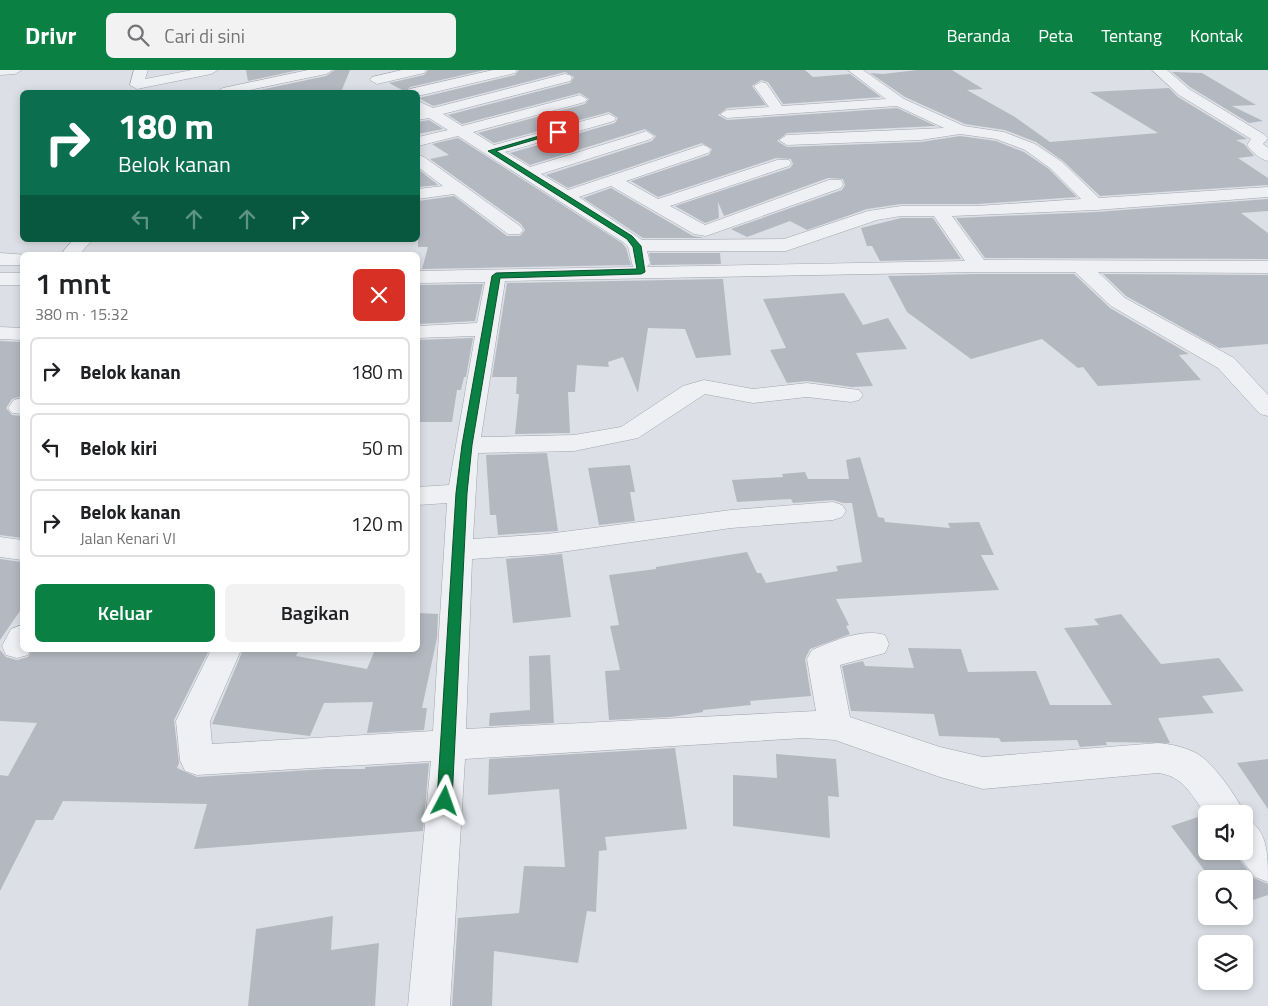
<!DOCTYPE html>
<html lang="id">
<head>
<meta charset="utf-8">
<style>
	:root { --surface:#fff; --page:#f2f2f2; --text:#202124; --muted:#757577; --line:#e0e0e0; --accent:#0b8043 }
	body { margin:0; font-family:"Titillium Web",sans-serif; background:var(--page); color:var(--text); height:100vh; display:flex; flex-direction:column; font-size:19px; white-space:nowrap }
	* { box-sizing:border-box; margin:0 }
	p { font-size:16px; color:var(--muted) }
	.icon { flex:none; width:28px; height:28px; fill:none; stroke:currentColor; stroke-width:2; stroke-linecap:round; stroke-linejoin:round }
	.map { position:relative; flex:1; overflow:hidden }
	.side { position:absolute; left:20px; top:182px; width:400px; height:400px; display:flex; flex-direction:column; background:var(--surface); border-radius:8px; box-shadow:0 2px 8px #0003 }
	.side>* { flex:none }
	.top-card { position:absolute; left:20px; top:20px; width:400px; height:152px; border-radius:8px; box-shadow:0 2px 8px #0003; background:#0b6e4f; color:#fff; overflow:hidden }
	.fabs { position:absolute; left:1198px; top:735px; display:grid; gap:10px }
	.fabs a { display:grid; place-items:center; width:55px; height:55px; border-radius:8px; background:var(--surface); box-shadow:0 2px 8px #0003; font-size:25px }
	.pin { position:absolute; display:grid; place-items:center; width:42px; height:42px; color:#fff; margin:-21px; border-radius:10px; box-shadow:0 2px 8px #0006 }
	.me { position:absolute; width:55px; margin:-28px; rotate:4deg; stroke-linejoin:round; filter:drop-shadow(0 0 4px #0008) }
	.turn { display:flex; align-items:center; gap:18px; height:105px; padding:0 15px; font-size:22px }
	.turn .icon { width:65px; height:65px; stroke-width:2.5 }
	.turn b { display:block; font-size:35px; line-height:42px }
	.lanes { display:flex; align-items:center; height:48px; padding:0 15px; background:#0003; justify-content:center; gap:25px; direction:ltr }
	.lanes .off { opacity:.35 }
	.round { display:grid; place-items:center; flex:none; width:52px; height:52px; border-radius:8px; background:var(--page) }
	.overview { display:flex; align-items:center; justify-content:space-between; height:85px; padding:0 15px }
	h1 { font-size:30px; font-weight:600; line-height:38px }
	.primary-button { display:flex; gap:10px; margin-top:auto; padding:10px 15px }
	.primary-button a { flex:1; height:58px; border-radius:8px; background:var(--accent); color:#fff; font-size:20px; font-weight:600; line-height:58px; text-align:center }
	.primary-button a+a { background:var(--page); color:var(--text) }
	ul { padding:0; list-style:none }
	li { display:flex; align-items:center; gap:15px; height:68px; margin:0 10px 8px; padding:0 5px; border:2px solid var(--line); border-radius:8px }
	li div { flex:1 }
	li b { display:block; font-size:19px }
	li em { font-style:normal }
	header { display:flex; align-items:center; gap:30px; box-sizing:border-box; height:70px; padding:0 25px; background:var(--accent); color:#fff }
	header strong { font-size:24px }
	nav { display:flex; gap:28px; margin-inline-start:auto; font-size:18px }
	.search { width:350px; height:45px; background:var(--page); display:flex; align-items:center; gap:12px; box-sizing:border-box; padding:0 18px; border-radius:8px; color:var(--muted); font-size:19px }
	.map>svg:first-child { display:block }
</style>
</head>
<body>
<header>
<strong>Drivr</strong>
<div class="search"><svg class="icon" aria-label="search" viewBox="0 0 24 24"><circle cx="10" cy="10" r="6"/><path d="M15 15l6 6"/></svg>Cari di sini</div>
<nav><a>Beranda</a><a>Peta</a><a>Tentang</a><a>Kontak</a></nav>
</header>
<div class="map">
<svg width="1268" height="936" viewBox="0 0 1268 936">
	<rect width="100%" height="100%" fill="#dcdfe5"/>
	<g fill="#b4b9c1">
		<path d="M246,0H299L248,11Z"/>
		<path d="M335,0H350L341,22H250L326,6Z"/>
		<path d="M428,0H485L410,17L406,22L389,13L424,5Z"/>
		<path d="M519,0H805L813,7L850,4L881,27L783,34L768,12L761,10L752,16L766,35L727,38L718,45L727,50L897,38L936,56L787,63L777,71L787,77L921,72L960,66L996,71L1024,82L1049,99L1077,127L977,134H901L867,139L807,160L790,151L747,167L731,159L842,120L845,115L843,109L828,108L724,146L718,132L719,148L705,153L675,136L790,98L793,94L791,89L776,88L658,127L631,111L709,85L712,79L702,73L568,118L546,105L652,71L656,66L645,59L530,95L510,83L615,53L618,48L609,42L494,73L478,63L585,34L589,29L580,23L462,54L448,45L570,13L574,7L565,2L433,36L419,28L515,5Z"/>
		<path d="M917,0H952L983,19L967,20L1015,47L1050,72L1158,63L1090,22L1169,18L1178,27L1247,69L1236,70L1244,74L1254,86L1238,88L1268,108V115L1100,126L1063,91L1036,72L1005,60L965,54L905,27L870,3L883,4Z"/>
		<path d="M1172,2L1202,3L1256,35L1232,36L1263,51L1249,53L1190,17Z"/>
		<path d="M429,50L443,59L418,64V52Z"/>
		<path d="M458,68L622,173L626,178L631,195L422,199L428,177H418V131L454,126L507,166H520L525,160L521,154L430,89L449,85L432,74Z"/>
		<path d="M418,99L438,115L418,117Z"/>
		<path d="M611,118L693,166L705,168H643L583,128Z"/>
		<path d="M1268,129V141L1241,143L1268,163V189L985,188L956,148L1096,142Z"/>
		<path d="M901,148H933L961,189L880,191L872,176H867L861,158Z"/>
		<path d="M649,183H720L721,194L651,195Z"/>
		<path d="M978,204H1074L1110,238L1189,284L1179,285L1201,310L1098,316L1083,297L1078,298L1042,269L971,289L907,242L888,206Z"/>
		<path d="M1103,204L1268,205V274L1219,278L1126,226Z"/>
		<path d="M723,209L731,285L696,288L685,259L648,258L638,323L623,287L608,292L609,297L577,295L575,322H568L570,363L515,364L519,324H516L517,307H492L507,213Z"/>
		<path d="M483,214L475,251L418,254V215Z"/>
		<path d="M844,223L863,255L888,248L907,279L856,283L873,316L852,317L807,311L787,313L770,280L786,278L763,229Z"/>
		<path d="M473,268L466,307H464L461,320H457L452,352H418V270Z"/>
		<path d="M0,271L22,272V326L12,329L6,338L12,345L22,346V468L0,465Z"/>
		<path d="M547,383L558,461L498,465L496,445H490L486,385Z"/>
		<path d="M860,387L878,447L884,448L885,452L950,458L948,453L979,452L994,485H981L999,520L836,529L849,555L846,556L850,564L810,579L805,589L811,626L750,631L751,635L703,640V642L671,647L609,650L605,601L620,600L610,556L619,555L609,505L656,499V497L747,482L757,503H761L766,513L838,501L836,496L862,492L852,433H843L833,430L793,433L791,429L737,432L732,410L783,407L782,404L805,402L808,409H849L846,390Z"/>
		<path d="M630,395L635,422H630L635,451L599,455L588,398Z"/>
		<path d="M562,484L571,547L513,553L506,489Z"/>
		<path d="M0,489L22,492V538L0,570Z"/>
		<path d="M418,543L438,544L437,568L422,638H427L424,660L367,663L373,632L324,633L310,666L212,654L243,580H299L296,586L367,599L375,580H418Z"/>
		<path d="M1121,544L1161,594L1219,588L1244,621L1202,626L1214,643L1158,648L1170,673L1106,672L1107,675L1080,677L1077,670L1001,672L999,668L939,666L934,644L851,641L842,596L863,591L865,596L914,598L908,578L961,579L968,602L1036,601L1050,635H1112L1064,558L1099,555L1094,549Z"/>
		<path d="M0,580L6,587L17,590L28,587L32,580H209L174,650L179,693L177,698L197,707L327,699H365V697L429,693L423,761L194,779L207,734L63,731L53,750H36L0,821V705L8,706L37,653L0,651Z"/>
		<path d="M550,585L554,653L489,656L490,643L530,640L529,586Z"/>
		<path d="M675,678L687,759L605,767L607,780L599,781L596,842L587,841L578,893L494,881L492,936H452L458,848L519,843L524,796L565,797L559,719L488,725L489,689Z"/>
		<path d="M776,684L836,689L839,727L828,726L830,768L733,756V705L777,708Z"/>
		<path d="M1268,689V739L1237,693Z"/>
		<path d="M1204,745L1206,747V781H1233L1254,808L1268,814V825L1244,833V809H1211L1171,756Z"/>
		<path d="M333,846L331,880L379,873L375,936H248L256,859Z"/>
	</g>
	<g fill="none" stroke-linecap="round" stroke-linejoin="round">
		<defs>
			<g id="minor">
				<path d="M0,0H22L15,4L0,5Z"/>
				<path d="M134,0H148L145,9L192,0H218L211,4L137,19L130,15Z"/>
				<path d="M308,0H333L326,4L240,22H216L223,18Z"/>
				<path d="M402,0H426L424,3L377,14L370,10L372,7Z"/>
				<path d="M493,0H517L515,3L418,26V22H408L410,19Z"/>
				<path d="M848,0H863L904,29L964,56L1004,62L1035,74L1062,92L1099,128L1268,117V127L1096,140L952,146L984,190L1268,191V203L1098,202L1125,228L1234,288L1268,325V346L1260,344L1218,298L1111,236L1075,202H978L505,211L481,367L574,365L621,357L683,316L704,310L753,319L807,313L859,320L863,325L859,330L851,332L807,327L753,333L705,324L638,368L574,381L478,383L473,469L547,464L731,440L833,432L842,435L846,441L842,447L833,450L731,458L547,484L472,489L466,659L816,641L807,589L812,580C834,571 861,558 885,565L889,574L885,583L840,595L850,647L940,677L983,687L1158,673C1171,674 1184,677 1196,683C1213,692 1237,727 1245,744L1244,747V744L1206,745C1192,726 1184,706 1158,703L983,719L940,707L835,670L804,668L465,689L450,936H408L431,691L197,705L185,701L180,690L176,651L211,580H241L210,651L212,674L433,661L447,433L418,435V417L449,415L475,266L418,268V256L477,253L485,212L418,213V201L633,197L628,177L623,172L458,66L418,76V67L448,60L429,48L418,50V31L433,38L565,4L570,5L572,8L570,11L443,44L462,56L580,25L587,29L585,32L473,62L494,75L609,44L616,48L614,51L505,82L530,97L641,63L646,61L654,66L651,69L541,104L568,120L703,75L708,77L711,80L708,83L626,111L658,129L777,90H789L791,93L789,96L670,136L705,155L829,110H841L843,114L841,118L706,166L694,164L611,116L579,127L642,170L784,169L868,141L901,136H977L1081,129L1050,98L1025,80L996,69L960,64L921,70L787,75L779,70L787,65L944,58L897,36L727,48L720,44L727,40L769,37L754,16L761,12L766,13L782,36L886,29ZM901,146H934L965,191L647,197L650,193L647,181H786L877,150Z"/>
				<path d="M1152,0H1167L1189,19L1265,65L1268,68L1263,74L1268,78V91C1260,89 1252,82 1247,75L1251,69L1179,25Z"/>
				<path d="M418,85L424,87L520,156L523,160L520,164H508L454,124L418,129V119L443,116L418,97Z"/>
				<path d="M73,170H92L79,185H60Z"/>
				<path d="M0,183L29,185H22V195H0Z"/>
				<rect x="0" y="203" width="22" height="12"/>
				<path d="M0,257L22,258V270L0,269Z"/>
				<path d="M22,328V344L12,343L8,338L14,330Z"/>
				<path d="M0,467L22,470V490L0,487Z"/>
				<path d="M22,555V580H30L28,585L17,588L6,585L2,576L11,559Z"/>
				<path d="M1244,747C1268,759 1268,783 1268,812L1255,807L1235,781H1244Z"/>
			</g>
		</defs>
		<use href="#minor" stroke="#a2a6ae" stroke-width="1"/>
		<use href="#minor" fill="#eef0f4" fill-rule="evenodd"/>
	</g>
	<path fill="#0b8043" stroke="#07532c" d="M556,61L561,62L496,81L632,166L641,176L645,202L641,204L500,208L472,375L467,423L452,731L450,736L445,738L439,736L437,731L456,423L462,375L492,206L496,203L637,199L633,177L627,169L488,81Z"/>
</svg>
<div class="fabs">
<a><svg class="icon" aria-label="sound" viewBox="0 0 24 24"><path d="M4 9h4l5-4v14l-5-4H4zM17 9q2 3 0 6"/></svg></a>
<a><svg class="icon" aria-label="search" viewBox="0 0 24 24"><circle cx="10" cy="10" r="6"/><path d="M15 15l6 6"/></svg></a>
<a><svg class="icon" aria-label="layers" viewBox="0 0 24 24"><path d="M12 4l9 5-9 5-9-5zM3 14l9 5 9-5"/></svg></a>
</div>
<div class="pin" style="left:558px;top:62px;background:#d93025"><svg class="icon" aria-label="arrive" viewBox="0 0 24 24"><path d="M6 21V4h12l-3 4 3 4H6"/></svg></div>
<svg class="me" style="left:445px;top:731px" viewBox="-20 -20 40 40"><path d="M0-17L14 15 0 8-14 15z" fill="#0b8043" stroke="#fff" stroke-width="4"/></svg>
<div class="top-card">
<div class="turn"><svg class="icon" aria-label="right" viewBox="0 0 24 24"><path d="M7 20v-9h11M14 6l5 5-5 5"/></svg><div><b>180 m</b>Belok kanan</div></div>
<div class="lanes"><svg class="icon off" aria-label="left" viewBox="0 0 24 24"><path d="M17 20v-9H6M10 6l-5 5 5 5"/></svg><svg class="icon off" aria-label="ahead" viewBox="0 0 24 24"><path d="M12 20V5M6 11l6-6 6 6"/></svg><svg class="icon off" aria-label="ahead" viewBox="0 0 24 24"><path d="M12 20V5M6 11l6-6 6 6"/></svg><svg class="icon" aria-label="right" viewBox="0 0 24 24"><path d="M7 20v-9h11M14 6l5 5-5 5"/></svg></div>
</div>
<section class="side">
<div class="overview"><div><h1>1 mnt</h1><p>380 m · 15:32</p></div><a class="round" style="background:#d93025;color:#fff"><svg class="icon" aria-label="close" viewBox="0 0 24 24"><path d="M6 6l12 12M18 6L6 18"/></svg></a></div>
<ul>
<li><svg class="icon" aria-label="right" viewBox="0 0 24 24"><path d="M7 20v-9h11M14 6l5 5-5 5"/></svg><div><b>Belok kanan</b></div><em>180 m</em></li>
<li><svg class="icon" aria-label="left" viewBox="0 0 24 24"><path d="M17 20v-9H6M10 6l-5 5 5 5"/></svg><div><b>Belok kiri</b></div><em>50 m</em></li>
<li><svg class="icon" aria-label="right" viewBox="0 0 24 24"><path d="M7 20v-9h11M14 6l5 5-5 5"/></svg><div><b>Belok kanan</b><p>Jalan Kenari VI</p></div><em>120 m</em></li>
</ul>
<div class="primary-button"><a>Keluar</a><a>Bagikan</a></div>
</section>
</div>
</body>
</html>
